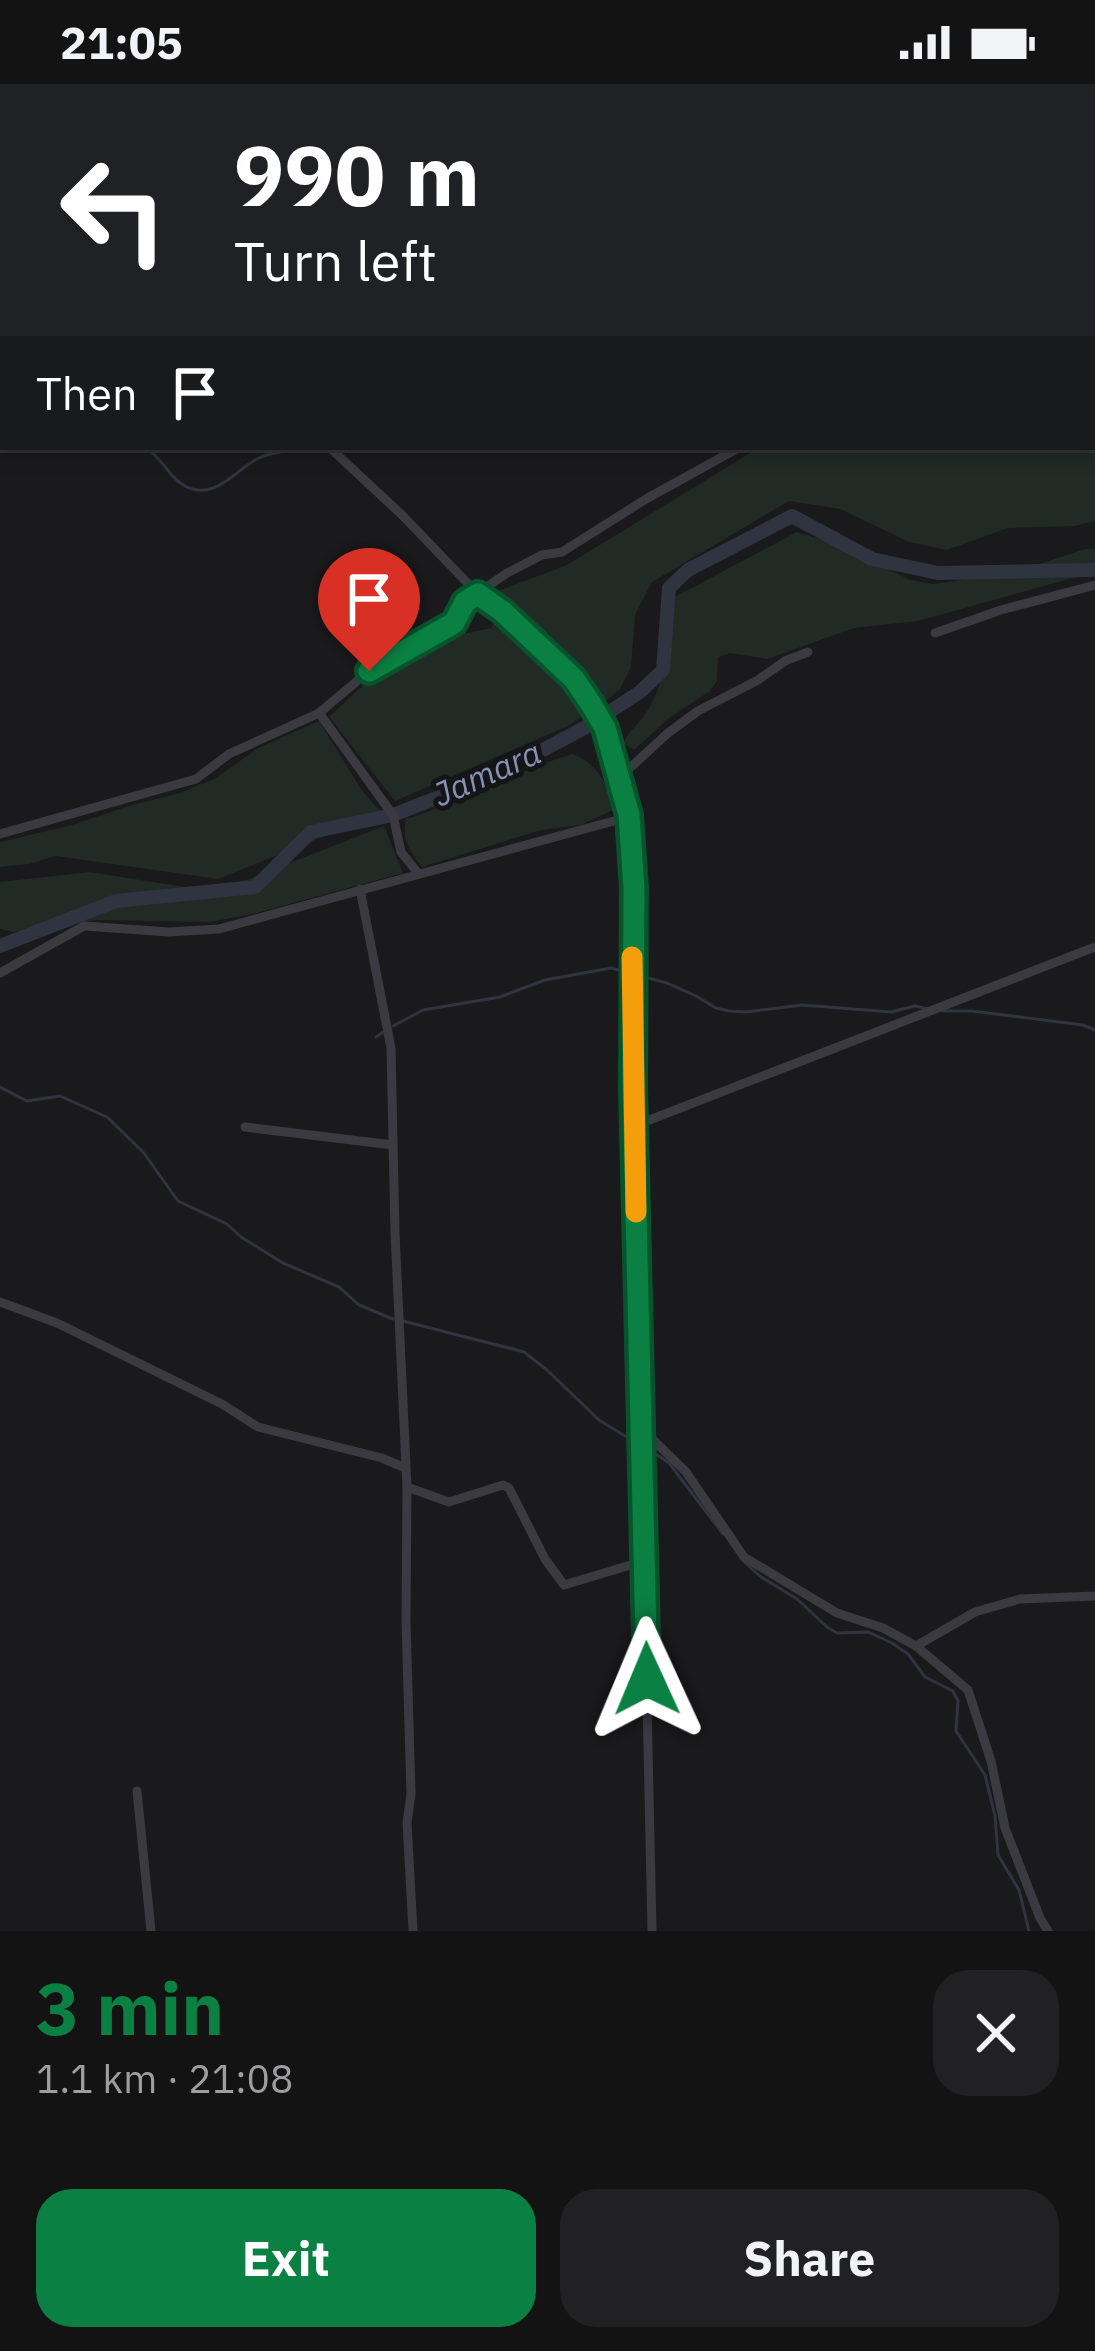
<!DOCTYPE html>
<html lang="en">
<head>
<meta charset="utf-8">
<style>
	:root { --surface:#141314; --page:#212022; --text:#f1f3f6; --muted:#9d9ea0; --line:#333234; --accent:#0b8043 }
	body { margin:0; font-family:"IBM Plex Sans",sans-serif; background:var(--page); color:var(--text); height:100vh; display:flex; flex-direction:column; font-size:45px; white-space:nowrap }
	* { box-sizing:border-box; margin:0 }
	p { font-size:39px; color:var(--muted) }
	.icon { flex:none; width:66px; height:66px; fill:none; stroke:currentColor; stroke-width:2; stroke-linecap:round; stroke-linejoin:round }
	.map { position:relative; height:1847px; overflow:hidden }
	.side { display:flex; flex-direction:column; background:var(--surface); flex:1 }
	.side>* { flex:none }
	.guide { position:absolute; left:0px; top:0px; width:1095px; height:366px; box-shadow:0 6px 18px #0003,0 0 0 3px var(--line); background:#202124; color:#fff; overflow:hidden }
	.pin { position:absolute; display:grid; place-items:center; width:102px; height:102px; color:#fff; margin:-123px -51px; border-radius:50% 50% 50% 0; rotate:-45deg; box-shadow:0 0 12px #0007 }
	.pin .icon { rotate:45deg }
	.me { position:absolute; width:132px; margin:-66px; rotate:359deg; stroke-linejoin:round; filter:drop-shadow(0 0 9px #0008) }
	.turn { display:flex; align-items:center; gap:42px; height:252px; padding:0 36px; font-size:54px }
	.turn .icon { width:156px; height:156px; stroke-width:2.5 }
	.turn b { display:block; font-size:84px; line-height:102px }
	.then { display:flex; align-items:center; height:114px; padding:0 36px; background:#0003; gap:24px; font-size:45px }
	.round { display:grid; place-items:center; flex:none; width:126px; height:126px; border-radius:36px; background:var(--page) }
	.headline { display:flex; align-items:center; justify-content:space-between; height:204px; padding:0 36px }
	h1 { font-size:72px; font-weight:700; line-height:90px; color:var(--accent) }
	.button { display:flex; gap:24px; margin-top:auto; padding:24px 36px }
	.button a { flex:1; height:138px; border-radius:36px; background:var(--accent); color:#fff; font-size:48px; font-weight:700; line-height:138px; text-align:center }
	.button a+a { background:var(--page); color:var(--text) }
	.status { display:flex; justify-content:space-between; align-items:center; height:84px; padding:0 60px; background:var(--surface); direction:ltr }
	.status svg { height:33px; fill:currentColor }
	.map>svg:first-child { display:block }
</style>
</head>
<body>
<div class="status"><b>21:05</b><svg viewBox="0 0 49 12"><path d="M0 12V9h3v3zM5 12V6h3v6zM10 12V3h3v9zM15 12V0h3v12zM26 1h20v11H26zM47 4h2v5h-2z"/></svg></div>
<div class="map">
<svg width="1095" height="1847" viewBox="0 0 1095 1847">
	<rect width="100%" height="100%" fill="#1a191b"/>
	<g fill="#212a24">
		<path d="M1095,332V437L1075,442L1008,444L947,466L909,458L840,425L789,417L652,498L635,531L631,583L620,605L611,613L570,641L395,717L329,633L372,593L442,554L491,544L498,532L495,508L567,481L760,363H1092V333Z"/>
		<path d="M797,448L844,462L910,496L933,500L1012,489L1085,465H1095V488L918,537L854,544L767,575L730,569L718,573L717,597L710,607L668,635L634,666L623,659C629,646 639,640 646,629C667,597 670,553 669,516Z"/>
		<path d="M319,637L363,708L382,729L218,795L56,772L29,780L0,783V758L72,741L132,721L180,709L216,694L258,664Z"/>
		<path d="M572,670C595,677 611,703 613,726L581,741L541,746L422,783C410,768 401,755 406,735C463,718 515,687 572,670Z"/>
		<path d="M384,742L403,789L253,830L210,838L97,836L12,848L0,845V798L90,788L216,808Z"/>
	</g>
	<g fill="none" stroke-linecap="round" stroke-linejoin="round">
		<g stroke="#2f3440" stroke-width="3">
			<path d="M0,322H3"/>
			<path d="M145,363C162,373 168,393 185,402C215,418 236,385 259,374C272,367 291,367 305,363"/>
			<path d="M943,927H972L1083,941L1095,946"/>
			<path d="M393,942L423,926L500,913L545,896L611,884L667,899L696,912L716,924L729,927L746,928L802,921L891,928L915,922L928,925"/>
			<path d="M376,953L385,947"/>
			<path d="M0,1003L27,1017L60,1012L107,1033L144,1069L178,1117L227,1140L241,1153L283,1179L339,1203L359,1221L393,1235"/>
			<path d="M403,1237L524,1268L546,1285L599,1336L638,1360"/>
			<path d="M647,1364L669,1379L723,1450"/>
			<path d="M743,1477L761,1493L797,1515L827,1543L837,1549L868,1548L892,1559L908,1570L925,1593L953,1607L958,1617L956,1647L985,1691L995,1732L998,1771L1019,1806L1029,1847"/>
		</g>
		<g stroke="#2f3440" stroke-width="8">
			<path d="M662,0L664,3"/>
			<path d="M1092,139L1095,141"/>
			<path d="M0,245L3,246"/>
		</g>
		<path stroke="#2f3440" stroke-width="14" d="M0,862L116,817L255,803L311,748L393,731L498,690L586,643L640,608L663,586L669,504L688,486L792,432L872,475L938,489L1095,486"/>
		<g stroke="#3b3a40" stroke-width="9">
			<path d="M746,0L749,3"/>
			<path d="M0,47L3,50"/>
			<path d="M1092,308L1095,307"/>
			<path d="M329,363L402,431L478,510L502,527L574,595L605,644L629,731"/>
			<path d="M935,549L1001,526L1095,501"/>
			<path d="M319,629L393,731L401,768L418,789"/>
			<path d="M620,693L668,649L698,627L758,596L785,577L808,568"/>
			<path d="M0,750L196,695L229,670L319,629L369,587L454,539L465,518L507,489L542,471L562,468L646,415L740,363"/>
			<path d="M360,805L391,964L395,1149L407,1403L406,1537L411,1710L407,1739L413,1847"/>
			<path d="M0,889L84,842L169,848L219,845L621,735L629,731C636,842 632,955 635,1066C641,1327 647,1587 652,1847"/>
			<path d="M634,1042L1095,863"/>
			<path d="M245,1043L393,1061"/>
			<path d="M0,1218L57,1239L222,1320L258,1343L382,1374L405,1384"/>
			<path d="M641,1344L686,1388L744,1473L837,1529L883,1544L916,1562L968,1606L991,1677L1005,1744L1040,1834L1048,1847"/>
			<path d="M407,1403L449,1418L503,1401L509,1404L545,1475L564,1501L644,1477"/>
			<path d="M916,1562L975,1528L1020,1515L1095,1512"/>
			<path d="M137,1707L151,1847"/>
		</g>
	</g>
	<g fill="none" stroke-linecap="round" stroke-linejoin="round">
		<defs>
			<path id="route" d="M369,587L454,539L465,518L478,510L502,527L574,595L591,620L605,644L629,731L634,804L633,1003L647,1595"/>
		</defs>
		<use href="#route" stroke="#07532c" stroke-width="30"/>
		<use href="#route" stroke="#0b8043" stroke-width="21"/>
		<path stroke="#f59e0b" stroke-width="21" d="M632,873L636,1128"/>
	</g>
	<g text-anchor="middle" stroke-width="10" stroke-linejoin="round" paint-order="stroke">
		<g font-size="33" font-style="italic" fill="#8492b4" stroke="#151417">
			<text transform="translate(487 689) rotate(-24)" y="12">Jamara</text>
		</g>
	</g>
</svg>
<div class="pin" style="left:369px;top:587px;background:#d93025"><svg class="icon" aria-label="arrive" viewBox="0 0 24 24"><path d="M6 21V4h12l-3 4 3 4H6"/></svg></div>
<svg class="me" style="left:647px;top:1595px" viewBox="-20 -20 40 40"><path d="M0-17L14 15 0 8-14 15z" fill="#0b8043" stroke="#fff" stroke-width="4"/></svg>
<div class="guide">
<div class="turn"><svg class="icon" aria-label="left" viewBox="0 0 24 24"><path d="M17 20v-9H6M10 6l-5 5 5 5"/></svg><div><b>990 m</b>Turn left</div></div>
<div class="then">Then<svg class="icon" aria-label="arrive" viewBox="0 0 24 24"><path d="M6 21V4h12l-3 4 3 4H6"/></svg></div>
</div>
</div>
<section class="side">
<div class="headline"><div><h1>3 min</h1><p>1.1 km · 21:08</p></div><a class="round"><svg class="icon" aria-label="close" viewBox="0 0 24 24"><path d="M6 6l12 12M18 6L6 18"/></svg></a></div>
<div class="button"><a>Exit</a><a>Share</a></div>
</section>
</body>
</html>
